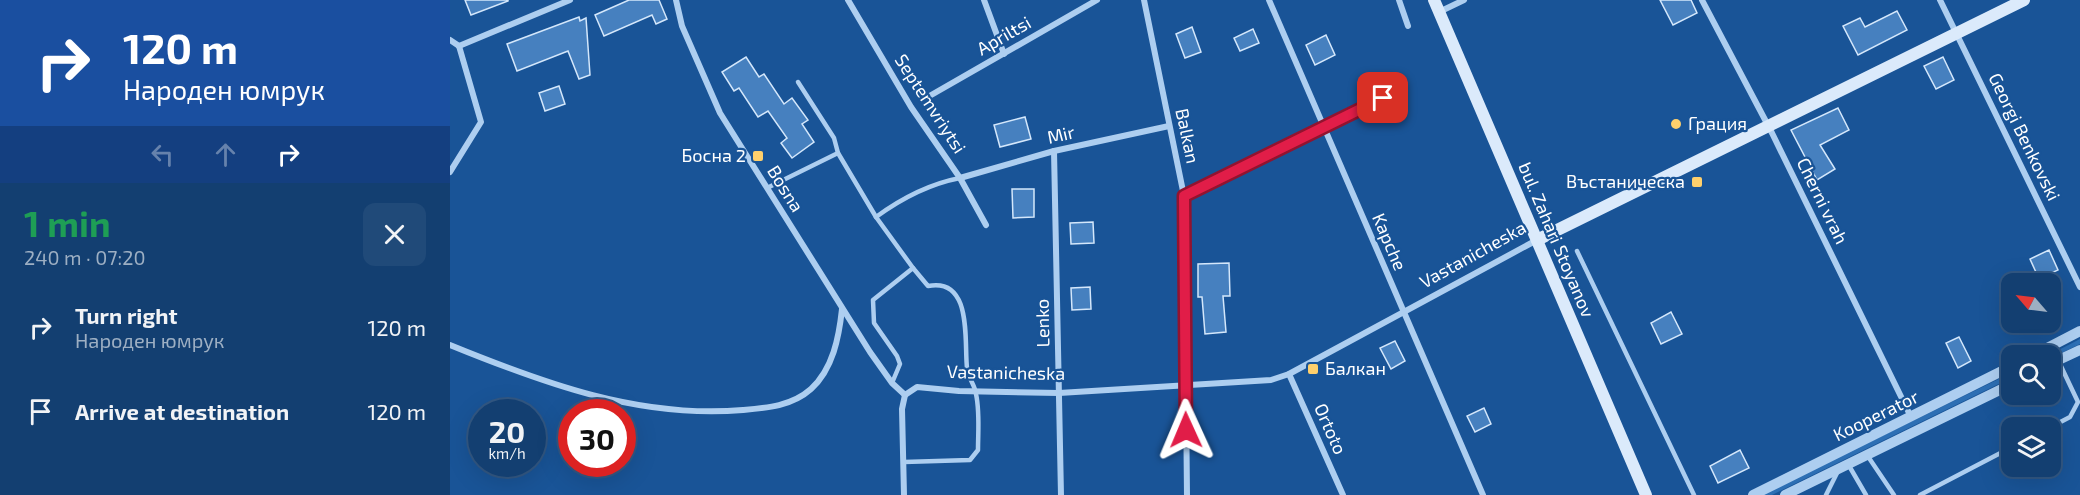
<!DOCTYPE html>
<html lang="en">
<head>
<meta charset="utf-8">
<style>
	:root { --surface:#133f71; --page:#204a79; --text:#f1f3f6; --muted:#9dafc3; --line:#325884 }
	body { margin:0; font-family:"Exo 2",sans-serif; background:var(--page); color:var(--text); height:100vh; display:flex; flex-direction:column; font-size:22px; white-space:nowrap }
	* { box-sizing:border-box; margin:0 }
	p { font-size:20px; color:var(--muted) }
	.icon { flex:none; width:33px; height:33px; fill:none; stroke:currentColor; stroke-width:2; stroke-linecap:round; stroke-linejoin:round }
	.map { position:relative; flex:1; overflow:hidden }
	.side { display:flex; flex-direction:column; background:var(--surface); width:450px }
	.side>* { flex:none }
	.hud { background:#1a4fa0; color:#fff; overflow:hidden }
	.needle { width:39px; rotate:298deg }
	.buttons { position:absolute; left:1551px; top:273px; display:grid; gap:12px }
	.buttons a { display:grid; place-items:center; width:60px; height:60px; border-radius:12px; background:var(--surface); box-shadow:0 6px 24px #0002,0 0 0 2px var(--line); font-size:30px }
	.speed { position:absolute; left:18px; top:399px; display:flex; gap:12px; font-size:30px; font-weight:700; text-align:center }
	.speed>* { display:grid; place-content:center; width:78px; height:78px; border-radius:50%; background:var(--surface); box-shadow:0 6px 24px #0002,0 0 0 2px var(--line); line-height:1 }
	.speed small { font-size:15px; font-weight:400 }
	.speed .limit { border:9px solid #d22; background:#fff; color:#111 }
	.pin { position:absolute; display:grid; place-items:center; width:51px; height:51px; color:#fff; margin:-26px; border-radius:12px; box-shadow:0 3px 9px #0006 }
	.me { position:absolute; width:66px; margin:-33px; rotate:359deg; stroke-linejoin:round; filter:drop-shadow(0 0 4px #0008) }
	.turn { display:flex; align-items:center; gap:21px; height:126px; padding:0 24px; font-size:27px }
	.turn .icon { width:78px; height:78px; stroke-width:2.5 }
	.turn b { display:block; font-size:42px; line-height:51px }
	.lanes { display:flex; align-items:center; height:57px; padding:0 24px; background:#0003; justify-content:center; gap:30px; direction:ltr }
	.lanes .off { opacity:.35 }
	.round { display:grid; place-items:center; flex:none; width:63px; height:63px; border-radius:12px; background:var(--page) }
	.summary { display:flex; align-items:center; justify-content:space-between; height:102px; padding:0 24px }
	h1 { font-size:36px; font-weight:700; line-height:45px; color:#1e9e55 }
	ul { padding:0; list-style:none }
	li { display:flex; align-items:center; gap:18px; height:84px; padding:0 24px }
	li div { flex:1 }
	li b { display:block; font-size:22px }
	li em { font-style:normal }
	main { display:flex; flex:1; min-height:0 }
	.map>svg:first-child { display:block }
</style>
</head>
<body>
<main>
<section class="side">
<div class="hud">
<div class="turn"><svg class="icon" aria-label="right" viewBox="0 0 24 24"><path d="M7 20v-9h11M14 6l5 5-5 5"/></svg><div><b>120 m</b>Народен юмрук</div></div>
<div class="lanes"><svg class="icon off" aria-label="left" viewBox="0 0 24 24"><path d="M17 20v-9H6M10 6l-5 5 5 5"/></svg><svg class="icon off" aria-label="ahead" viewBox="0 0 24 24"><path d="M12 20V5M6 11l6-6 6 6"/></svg><svg class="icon" aria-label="right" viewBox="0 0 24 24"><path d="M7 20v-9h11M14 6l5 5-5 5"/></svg></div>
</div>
<div class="summary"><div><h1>1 min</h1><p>240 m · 07:20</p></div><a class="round"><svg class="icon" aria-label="close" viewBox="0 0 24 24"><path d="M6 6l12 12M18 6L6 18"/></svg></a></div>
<ul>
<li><svg class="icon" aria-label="right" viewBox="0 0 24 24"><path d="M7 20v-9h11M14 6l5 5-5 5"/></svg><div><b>Turn right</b><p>Народен юмрук</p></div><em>120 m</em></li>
<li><svg class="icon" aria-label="arrive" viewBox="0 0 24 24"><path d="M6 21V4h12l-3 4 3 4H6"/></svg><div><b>Arrive at destination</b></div><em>120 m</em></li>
</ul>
</section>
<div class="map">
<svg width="1630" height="495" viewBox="0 0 1630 495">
	<rect width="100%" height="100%" fill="#195497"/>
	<g fill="#2d6fb4">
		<path d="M1630,339V344L1601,358L1600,356H1597Z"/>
		<path d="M1561,373V378L1322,495H1311Z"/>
	</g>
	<g fill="#4680bf" stroke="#d4e7fb" stroke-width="1.5">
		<path d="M15,0H58V1L21,15Z"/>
		<path d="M179,0H209L217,19L206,24L202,15L154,36L145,15Z"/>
		<path d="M1210,0H1241L1247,13L1223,25Z"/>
		<path d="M1447,11L1457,30L1408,55L1393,26L1410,18L1415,27Z"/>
		<path d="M129,17L130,21L136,18L140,75L129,79L118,51L67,71L57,44Z"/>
		<path d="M742,27L751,52L735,58L726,34Z"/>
		<path d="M803,29L809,43L790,51L784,38Z"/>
		<path d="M876,35L885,55L865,65L856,45Z"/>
		<path d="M296,57L309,77L314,74L334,104L342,98L358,120L352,124L364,142L342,158L331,143L337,138L318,111L308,117L289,88L284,91L272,72Z"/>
		<path d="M1493,57L1504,80L1486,89L1474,66Z"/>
		<path d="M109,86L115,104L95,111L89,93Z"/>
		<path d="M1388,108L1399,130L1370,145L1385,169L1367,180L1341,130Z"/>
		<path d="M575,117L581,139L550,147L544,125Z"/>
		<path d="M562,189H584V217L563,218Z"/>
		<path d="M643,222L644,243L621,244L620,223Z"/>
		<path d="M1599,250L1608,270L1589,279L1580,259Z"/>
		<path d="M779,263L780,296H773L776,332L755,334L752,297H748V264Z"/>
		<path d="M640,287L641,309L622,310L621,288Z"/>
		<path d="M1221,312L1232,334L1211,344L1201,323Z"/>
		<path d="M1509,337L1521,361L1508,368L1496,343Z"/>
		<path d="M945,341L955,361L941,369L930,348Z"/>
		<path d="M1034,408L1041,424L1025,432L1017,416Z"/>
		<path d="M1290,450L1299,468L1268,483L1260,466Z"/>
	</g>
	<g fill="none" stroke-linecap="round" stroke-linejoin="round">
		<g stroke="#adcef0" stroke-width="4.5">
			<path d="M348,82L384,138L388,153L426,217"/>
			<path d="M317,188L388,153"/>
			<path d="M1127,251L1244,495"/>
			<path d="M463,268L426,217C452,198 479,184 510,178"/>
			<path d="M442,383L450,364L447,356L424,323L423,300L463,268L478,286C523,277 514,342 517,368C518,378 525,385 526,394C530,412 528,432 528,450L520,460L454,462"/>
			<path d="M1599,428L1620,417L1628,402L1609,362"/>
			<path d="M1417,455L1444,495"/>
			<path d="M1398,464L1416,495"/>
			<path d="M1376,495L1387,473"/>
			<path d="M1470,495L1562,447"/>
		</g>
		<g stroke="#adcef0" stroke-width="6">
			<path d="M226,0L232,26L270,113L420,352L442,383L455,395"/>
			<path d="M398,0L461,107L510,178L536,225"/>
			<path d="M534,0L554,54"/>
			<path d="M694,0L734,196L737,495"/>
			<path d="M819,0L1033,495"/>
			<path d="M949,0L958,26"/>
			<path d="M1252,0L1322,133L1461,417"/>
			<path d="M1490,0L1630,287"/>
			<path d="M989,12L1014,0"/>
			<path d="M0,40L9,46"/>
			<path d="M9,46L120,0"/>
			<path d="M476,98L647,0"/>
			<path d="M604,151L611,495"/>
			<path d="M0,172L31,122L9,46"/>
			<path d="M510,178L604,151L719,126"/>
			<path d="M734,196L953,89"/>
			<path d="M0,345C93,383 190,419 293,410C317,408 342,406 361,389C383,369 389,337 392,309"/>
			<path d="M839,374L893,495"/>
			<path d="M455,395L467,387L509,391L609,393L821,380L839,374L1087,240"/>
			<path d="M454,495L452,409L455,395"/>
		</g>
		<g stroke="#adcef0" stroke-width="10">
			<path d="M1582,356L1630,331"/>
			<path d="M1600,364L1630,350"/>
			<path d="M1303,495L1562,366"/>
			<path d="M1335,495L1562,384"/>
		</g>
		<g stroke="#dbeafb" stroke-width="12">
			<path d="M984,0L1196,495"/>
			<path d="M1087,240L1574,0"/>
		</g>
	</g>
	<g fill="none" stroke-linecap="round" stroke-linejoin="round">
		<defs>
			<path id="route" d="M736,430L734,196L933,98"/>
		</defs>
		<use href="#route" stroke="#92132f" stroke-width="15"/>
		<use href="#route" stroke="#e11d48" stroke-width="10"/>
	</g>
	<g fill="#ffd06c" stroke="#195497" stroke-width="2">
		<circle cx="1226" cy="124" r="6"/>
		<rect x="302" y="150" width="12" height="12" rx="3"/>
		<rect x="1241" y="176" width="12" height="12" rx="3"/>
		<rect x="857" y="363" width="12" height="12" rx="3"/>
	</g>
	<g text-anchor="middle" stroke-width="4.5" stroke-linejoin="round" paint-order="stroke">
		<g font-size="18" fill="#fff" stroke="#195497">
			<text transform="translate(554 36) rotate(-30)" y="6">Apriltsi</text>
			<text transform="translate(480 104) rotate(57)" y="6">Septemvriytsi</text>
			<text transform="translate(611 135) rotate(-13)" y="6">Mir</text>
			<text transform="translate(737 136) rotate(78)" y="6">Balkan</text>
			<text transform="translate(1574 137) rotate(64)" y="6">Georgi Benkovski</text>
			<text transform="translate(335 189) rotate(58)" y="6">Bosna</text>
			<text transform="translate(1372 201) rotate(64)" y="6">Cherni vrah</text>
			<text transform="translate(1106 240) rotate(67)" y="6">bul. Zahari Stoyanov</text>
			<text transform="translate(939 242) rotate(67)" y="6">Kapche</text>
			<text transform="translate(1023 255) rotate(-29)" y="6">Vastanicheska</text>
			<text transform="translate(593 323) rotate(-91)" y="6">Lenko</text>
			<text transform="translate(556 373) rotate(1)" y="6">Vastanicheska</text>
			<text transform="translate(1426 416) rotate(-26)" y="6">Kooperator</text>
			<text transform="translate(880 429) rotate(66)" y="6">Ortoto</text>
		</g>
		<g font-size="18" fill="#fff" stroke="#195497" text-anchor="start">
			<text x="1238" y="130">Грация</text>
			<text x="296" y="162" text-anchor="end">Босна 2</text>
			<text x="1235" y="188" text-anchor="end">Въстаническа</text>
			<text x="875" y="375">Балкан</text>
		</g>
	</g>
</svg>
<div class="buttons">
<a><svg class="needle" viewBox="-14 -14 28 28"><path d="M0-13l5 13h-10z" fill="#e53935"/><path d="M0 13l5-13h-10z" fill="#9dafc3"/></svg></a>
<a><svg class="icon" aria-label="search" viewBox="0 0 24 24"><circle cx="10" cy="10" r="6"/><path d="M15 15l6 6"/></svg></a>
<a><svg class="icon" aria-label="layers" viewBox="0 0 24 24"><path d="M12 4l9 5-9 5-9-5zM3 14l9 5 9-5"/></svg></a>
</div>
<div class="speed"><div>20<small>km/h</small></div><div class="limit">30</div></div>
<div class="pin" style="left:933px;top:98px;background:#d93025"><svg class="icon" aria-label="arrive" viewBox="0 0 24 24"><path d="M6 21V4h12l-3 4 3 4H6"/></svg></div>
<svg class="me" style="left:736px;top:430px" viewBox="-20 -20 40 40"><path d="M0-17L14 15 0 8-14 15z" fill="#e11d48" stroke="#fff" stroke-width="4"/></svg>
</div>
</main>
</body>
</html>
